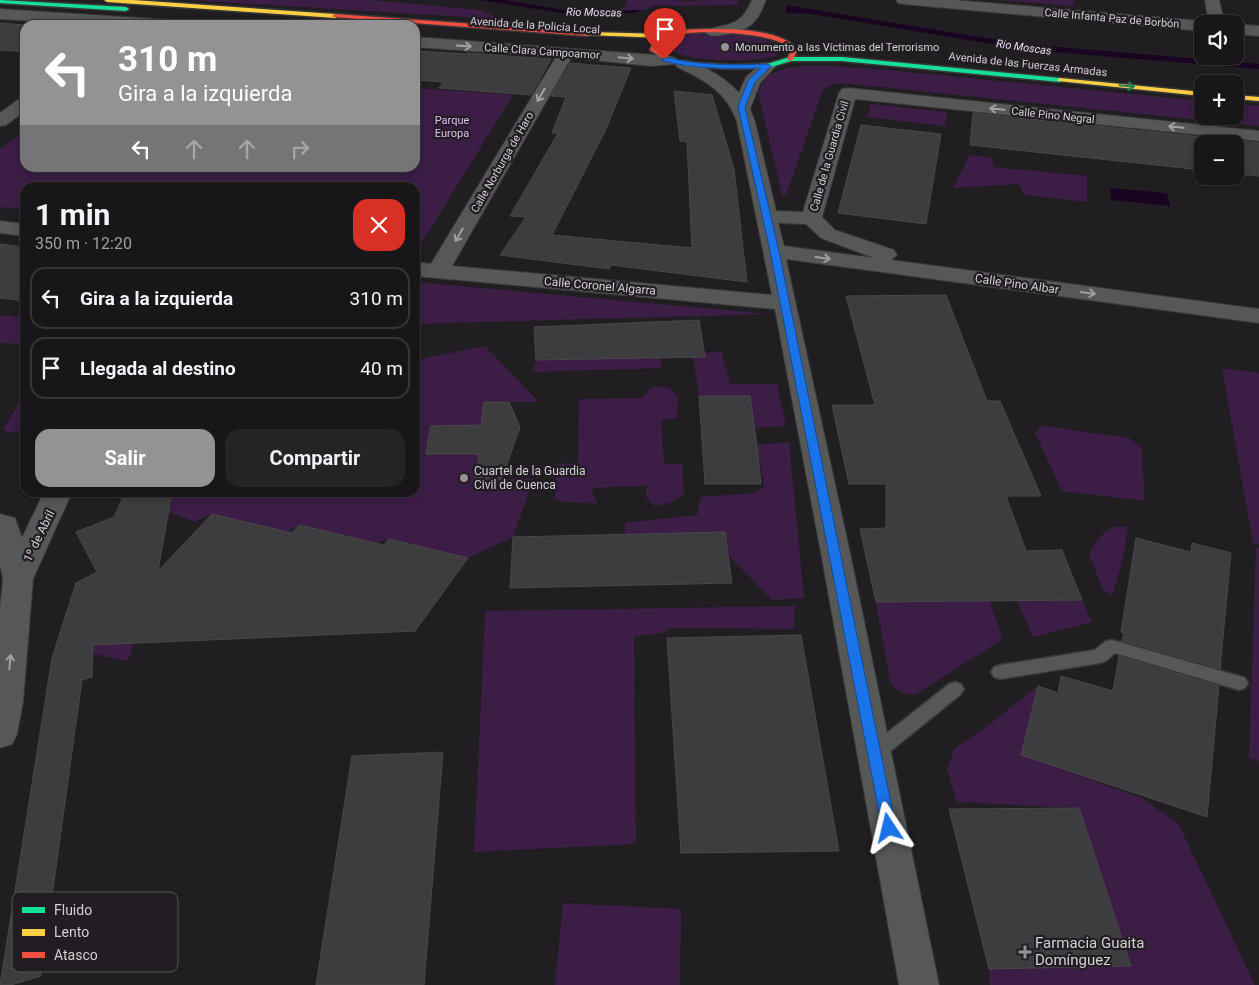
<!DOCTYPE html>
<html lang="es">
<head>
<meta charset="utf-8">
<style>
	:root { --surface:#181619; --page:#252326; --text:#f1f3f6; --muted:#9f9fa2; --line:#363538; --accent:#949295 }
	body { margin:0; font-family:Roboto,sans-serif; background:var(--page); color:var(--text); height:100vh; display:flex; flex-direction:column; font-size:19px; white-space:nowrap }
	* { box-sizing:border-box; margin:0 }
	p { font-size:16px; color:var(--muted) }
	.icon { flex:none; width:28px; height:28px; fill:none; stroke:currentColor; stroke-width:2; stroke-linecap:round; stroke-linejoin:round }
	.map { position:relative; flex:1; overflow:hidden }
	.panel { position:absolute; left:20px; top:182px; width:400px; height:315px; display:flex; flex-direction:column; background:var(--surface); border-radius:15px; box-shadow:0 2px 8px #0003,0 0 0 1px var(--line) }
	.panel>* { flex:none }
	.banner { position:absolute; left:20px; top:20px; width:400px; height:152px; border-radius:15px; box-shadow:0 2px 8px #0003,0 0 0 1px var(--line); background:#949295; color:#fff; overflow:hidden }
	.controls { position:absolute; left:1194px; top:15px; display:grid; gap:10px }
	.controls a { display:grid; place-items:center; width:50px; height:50px; border-radius:10px; background:var(--surface); box-shadow:0 2px 8px #0003,0 0 0 1px var(--line); font-size:25px }
	.pin { position:absolute; display:grid; place-items:center; width:42px; height:42px; color:#fff; margin:-51px -21px; border-radius:50% 50% 50% 0; rotate:-45deg; box-shadow:0 0 5px #0007 }
	.pin .icon { rotate:45deg }
	.me { position:absolute; width:55px; margin:-28px; rotate:350deg; stroke-linejoin:round; filter:drop-shadow(0 0 4px #0008) }
	.turn { display:flex; align-items:center; gap:18px; height:105px; padding:0 15px; font-size:22px }
	.turn .icon { width:65px; height:65px; stroke-width:2.5 }
	.turn b { display:block; font-size:35px; line-height:42px }
	.lanes { display:flex; align-items:center; height:48px; padding:0 15px; background:#0003; justify-content:center; gap:25px; direction:ltr }
	.lanes .off { opacity:.35 }
	.round { display:grid; place-items:center; flex:none; width:52px; height:52px; border-radius:15px; background:var(--page) }
	.head { display:flex; align-items:center; justify-content:space-between; height:85px; padding:0 15px }
	h1 { font-size:30px; font-weight:700; line-height:38px }
	.action { display:flex; gap:10px; margin-top:auto; padding:10px 15px }
	.action a { flex:1; height:58px; border-radius:15px; background:var(--accent); color:#fff; font-size:20px; font-weight:700; line-height:58px; text-align:center }
	.action a+a { background:var(--page); color:var(--text) }
	ul { padding:0; list-style:none }
	li { display:flex; align-items:center; gap:15px; height:62px; margin:0 10px 8px; padding:0 5px; border:2px solid var(--line); border-radius:15px }
	li div { flex:1 }
	li b { display:block; font-size:19px }
	li em { font-style:normal }
	.map>svg:first-child { display:block }
</style>
</head>
<body>
<div class="map">
<svg width="1259" height="985" viewBox="0 0 1259 985">
	<rect width="100%" height="100%" fill="#201e21"/>
	<g fill="#3b1d45">
		<path d="M187,0H370L482,10L499,19Z"/>
		<path d="M626,0H674L687,2L703,0H738L737,5L654,6L644,10H617L627,5Z"/>
		<path d="M997,0H1074V6Z"/>
		<path d="M691,34C713,35 768,32 781,49L775,56C756,63 680,63 667,47L669,40Z"/>
		<path d="M801,66H831L889,70L1202,101V116H1235V104L1259,106V126L842,83L833,84L823,90L786,195H782L758,92L767,75L787,68Z"/>
		<path d="M415,88L513,95L418,249L415,248V188H25V210L0,207V149L25,130V168H415Z"/>
		<path d="M871,104L947,112L945,126L867,117Z"/>
		<path d="M970,155L991,158L994,167L1087,176V202L1024,195L1019,184L953,188Z"/>
		<path d="M415,282L769,314L415,324Z"/>
		<path d="M0,315L25,318V344L0,343Z"/>
		<path d="M485,346L539,402H485L481,425L431,426L426,454H479L476,479L534,478L513,537L468,558L389,539L375,543L299,525L286,532L212,514L195,522L169,512L172,493L415,492V360Z"/>
		<path d="M721,351L730,384H777L786,426L754,428L750,396H699L693,357H704V353Z"/>
		<path d="M659,358L662,368L532,372L536,360Z"/>
		<path d="M1222,368L1259,373V544L1253,543Z"/>
		<path d="M654,386L669,388L678,397L677,418L661,420L664,464H682L684,494L670,503L654,506L646,497V486L591,488L597,504L566,502L555,499V464L578,463L579,399L641,398Z"/>
		<path d="M25,392V429L10,433L3,430Z"/>
		<path d="M1044,426L1129,438L1141,447L1145,501L1062,491L1035,433L1039,428Z"/>
		<path d="M789,442L804,598L772,600L728,555L625,534V523L697,515L701,497L753,493L764,487L757,445Z"/>
		<path d="M1117,526L1128,527L1123,558L1113,593L1110,594L1103,590L1089,554C1095,542 1104,529 1117,526Z"/>
		<path d="M1256,547L1259,548V761L1249,758Z"/>
		<path d="M1082,600L1092,622L1033,637L1017,601Z"/>
		<path d="M990,601L1002,638L998,642L916,694C903,694 897,693 890,681L876,602Z"/>
		<path d="M795,606L794,629L668,628L666,632L634,637L636,844L474,852L485,611Z"/>
		<path d="M64,621L124,644H133L128,661L93,654L53,655Z"/>
		<path d="M1038,686L1021,755L1140,797L1178,823L1255,985H990L989,969L1131,965L1079,808L957,802L947,769L955,748L990,724Z"/>
		<path d="M563,903L681,909L680,985H555Z"/>
	</g>
	<g fill="#1a0421">
		<path d="M481,0H505L574,12L643,10L634,13L573,15Z"/>
		<path d="M787,5L1023,44L1259,64V69L1028,50L813,14L785,13Z"/>
		<path d="M1110,188L1167,193L1170,206L1111,200Z"/>
	</g>
	<g fill="#3d3c3e" stroke="#49474a">
		<path d="M0,23L25,25V52L0,50Z"/>
		<path d="M415,51L466,54L467,53L551,59L531,95L439,88L443,82L415,80Z"/>
		<path d="M570,63L631,68L605,131L552,235L692,248L687,142L680,141L674,91L712,95L734,169L747,282L611,265L609,269L500,255L526,217L510,216L558,133H552L566,97L551,96Z"/>
		<path d="M973,113L1259,143V176L1235,174V144H1202V170L970,145Z"/>
		<path d="M861,125L941,134L926,224L838,213Z"/>
		<path d="M0,244L25,247V301L0,298Z"/>
		<path d="M946,295L987,401H1000L1041,496H1006L1026,551L1062,550L1082,600L876,602L860,529L886,528V484H849L832,405H875L846,296Z"/>
		<path d="M699,320L705,357L536,360L534,327Z"/>
		<path d="M699,396H750L757,445L761,484H705Z"/>
		<path d="M484,402H509L520,427L502,479H476L479,454H426L431,426L481,425Z"/>
		<path d="M125,492H172L158,571L212,514L292,533L299,525L384,545L389,539L468,558L415,631L93,645L92,677L82,680L41,976L11,985H0L52,658L76,583L97,572L76,532L114,517Z"/>
		<path d="M725,532L732,583L510,588L513,537Z"/>
		<path d="M1136,538L1191,552L1192,543L1231,553L1220,669L1122,641L1124,633L1121,632Z"/>
		<path d="M801,635L839,851L681,853L667,638Z"/>
		<path d="M1119,656L1219,686L1207,817L1021,755L1038,686L1058,693L1061,676L1113,691Z"/>
		<path d="M443,752L424,985H316L352,756Z"/>
		<path d="M1079,808L1131,966L989,969L949,809Z"/>
	</g>
	<g fill="none" stroke-linecap="round" stroke-linejoin="round">
		<defs>
			<g id="lane">
				<path d="M1112,640L1239,676L1245,678L1248,683L1245,688L1239,690L1115,653L1106,661L1100,663L1000,679L994,677L991,672L994,667L1000,665L1095,650L1106,641Z"/>
				<path d="M955,682L961,684L964,689L961,694L882,758L875,761L868,758L866,753L868,748L949,684Z"/>
			</g>
			<g id="street">
				<path d="M752,0H766C757,22 752,29 728,34C721,35 715,37 709,35L706,32L709,29C733,23 741,25 752,0Z"/>
				<path d="M896,0H954L1202,21L1208,24H1202V31L903,4L898,3Z"/>
				<path d="M1205,0H1219L1225,24H1209Z"/>
				<path d="M0,9L171,20L176,22L179,25H100L0,19Z"/>
				<path d="M1235,24L1259,26V36L1235,34Z"/>
				<path d="M415,37L669,56L675,58L677,61C693,56 728,80 739,93L746,77L762,63H774L776,66L760,83L750,109L755,122L776,211L803,212L839,93L842,89L848,88L1259,131V141L855,99L822,217L835,230L894,250L897,255L891,260L1259,309V323L786,259L850,553L939,985H899L821,553L775,309L415,276V262L431,264L556,57L415,47ZM571,58L651,66L675,64L677,67C705,80 727,92 737,122L772,295L452,266ZM778,223L806,224L821,238L874,258L784,246Z"/>
				<path d="M25,98V111L6,125L0,126V113L19,99Z"/>
				<path d="M0,221L25,224V236L0,233Z"/>
				<path d="M44,492H72L33,579L23,702L17,734L12,744L0,748V609L3,579L0,565V514L15,518L22,538Z"/>
			</g>
			<g id="fast">
				<path d="M0,0L126,7L129,9L126,11L0,3Z"/>
				<path d="M790,57H842L1060,78L1063,80L1060,82L842,61H791L768,68L731,69L685,66L682,64L685,62L731,65L767,64Z"/>
			</g>
			<g id="slow">
				<path d="M104,0H133L335,14L338,16L335,18L107,2Z"/>
				<path d="M588,32L665,34L668,36L665,38L586,35L585,34Z"/>
				<path d="M1060,78L1202,92V96L1058,81V79Z"/>
				<path d="M1235,95L1259,97V101L1235,99Z"/>
			</g>
			<g id="jam">
				<path d="M335,14L588,32L591,34L588,36L333,17L332,16Z"/>
				<path d="M703,29C731,29 778,28 798,49L793,59L790,61L787,59L792,49C786,46 781,42 774,40C755,33 679,27 662,40C659,42 658,45 656,49C666,57 675,60 687,63V65L669,63L650,50C656,28 684,30 703,29Z"/>
			</g>
		</defs>
		<use href="#lane" stroke="#393839" stroke-width="3"/>
		<use href="#street" stroke="#393839" stroke-width="2"/>
		<use href="#fast" stroke="#393839" stroke-width="3"/>
		<use href="#slow" stroke="#393839" stroke-width="3"/>
		<use href="#jam" stroke="#393839" stroke-width="3"/>
		<use href="#lane" fill="#565858" fill-rule="evenodd"/>
		<use href="#street" fill="#565858" fill-rule="evenodd"/>
		<use href="#fast" fill="#16e098" fill-rule="evenodd"/>
		<use href="#slow" fill="#ffcf43" fill-rule="evenodd"/>
		<use href="#jam" fill="#f24e42" fill-rule="evenodd"/>
	</g>
	<defs><path id="oneway-shaft" d="M-6 0H5M1.5-3L5.5 0L1.5 3" fill="none" stroke-width="1.6" stroke-linecap="round" stroke-linejoin="round" transform="scale(1.25)"/></defs>
	<g stroke="#a1a0a2">
		<use href="#oneway-shaft" transform="translate(464 46) rotate(4)"/>
		<use href="#oneway-shaft" transform="translate(626 58) rotate(6)"/>
		<use href="#oneway-shaft" transform="translate(541 95) rotate(120)"/>
		<use href="#oneway-shaft" transform="translate(997 109) rotate(-174)"/>
		<use href="#oneway-shaft" transform="translate(1176 127) rotate(-174)"/>
		<use href="#oneway-shaft" transform="translate(459 235) rotate(120)"/>
		<use href="#oneway-shaft" transform="translate(823 258) rotate(8)"/>
		<use href="#oneway-shaft" transform="translate(1088 293) rotate(8)"/>
		<use href="#oneway-shaft" transform="translate(10 662) rotate(-85)"/>
	</g>
	<use stroke="#1c7e5d" href="#oneway-shaft" transform="translate(1127 86) rotate(6)"/>
	<path fill="#1a73e8" stroke="#114b97" d="M665,57C699,66 733,65 768,64L771,66L755,82L745,107L779,251L896,828L894,833L889,834L884,833L882,828L770,251L738,107L748,81L761,68C728,69 695,69 663,61L662,59Z"/>
	<g fill="#949295" stroke="#211d22" stroke-width="2">
		<circle cx="725" cy="47" r="5"/>
		<circle cx="464" cy="478" r="5"/>
		<path d="M1022.5 944.5h5v5h5v5h-5v5h-5v-5h-5v-5h5z"/>
	</g>
	<g text-anchor="middle" stroke-width="4.5" stroke-linejoin="round" paint-order="stroke">
		<g font-size="11" font-style="italic" fill="#eddef2" stroke="#211d22">
			<text transform="translate(594 12) rotate(1)" y="4">Rio Moscas</text>
			<text transform="translate(1024 47) rotate(8)" y="4">Rio Moscas</text>
		</g>
		<g font-size="11" fill="#d3d0d4" stroke="#211d22">
			<text transform="translate(1112 18) rotate(5)" y="4">Calle Infanta Paz de Borbón</text>
			<text transform="translate(535 25) rotate(4)" y="4">Avenida de la Policía Local</text>
			<text transform="translate(542 51) rotate(4)" y="4">Calle Clara Campoamor</text>
			<text transform="translate(1028 64) rotate(6)" y="4">Avenida de las Fuerzas Armadas</text>
			<text transform="translate(1053 115) rotate(6)" y="4">Calle Pino Negral</text>
			<text transform="translate(829 156) rotate(-74)" y="4">Calle de la Guardia Civil</text>
			<text transform="translate(502 162) rotate(-60)" y="4">Calle Norburga de Haro</text>
		</g>
		<g font-size="11" fill="#d3d0d4" stroke="#211d22" text-anchor="start">
			<text x="735" y="51">Monumento a las Víctimas del Terrorismo</text>
		</g>
		<g font-size="11" fill="#e6bbf5" stroke="#211d22">
			<text x="452" y="124">Parque<tspan x="452" dy="13">Europa</tspan></text>
		</g>
		<g font-size="12" fill="#d3d0d4" stroke="#211d22">
			<text transform="translate(1017 284) rotate(8)" y="4">Calle Pino Albar</text>
			<text transform="translate(600 286) rotate(5)" y="4">Calle Coronel Algarra</text>
			<text transform="translate(39 536) rotate(-64)" y="4">1º de Abril</text>
		</g>
		<g font-size="12" fill="#d3d0d4" stroke="#211d22" text-anchor="start">
			<text x="474" y="475">Cuartel de la Guardia<tspan x="474" dy="14">Civil de Cuenca</tspan></text>
		</g>
		<g font-size="15" fill="#d3d0d4" stroke="#211d22" text-anchor="start">
			<text x="1035" y="948">Farmacia Guaita<tspan x="1035" dy="17">Domínguez</tspan></text>
		</g>
	</g>
	<rect x="12" y="892" width="166" height="80" rx="8" fill="#211d22" stroke="#565357" stroke-width="1"/>
	<rect x="22" y="907" width="23" height="6" fill="#16e098"/>
	<rect x="22" y="929" width="23" height="7" fill="#ffcf43"/>
	<rect x="22" y="952" width="23" height="6" fill="#f24e42"/>
	<g font-size="14" fill="#d3d0d4">
		<text x="54" y="915">Fluido</text>
		<text x="54" y="937">Lento</text>
		<text x="54" y="960">Atasco</text>
	</g>
</svg>
<div class="controls">
<a><svg class="icon" aria-label="sound" viewBox="0 0 24 24"><path d="M4 9h4l5-4v14l-5-4H4zM17 9q2 3 0 6"/></svg></a>
<a>+</a>
<a>−</a>
</div>
<div class="pin" style="left:665px;top:59px;background:#d93025"><svg class="icon" aria-label="arrive" viewBox="0 0 24 24"><path d="M6 21V4h12l-3 4 3 4H6"/></svg></div>
<svg class="me" style="left:889px;top:828px" viewBox="-20 -20 40 40"><path d="M0-17L14 15 0 8-14 15z" fill="#1a73e8" stroke="#fff" stroke-width="4"/></svg>
<div class="banner">
<div class="turn"><svg class="icon" aria-label="left" viewBox="0 0 24 24"><path d="M17 20v-9H6M10 6l-5 5 5 5"/></svg><div><b>310 m</b>Gira a la izquierda</div></div>
<div class="lanes"><svg class="icon" aria-label="left" viewBox="0 0 24 24"><path d="M17 20v-9H6M10 6l-5 5 5 5"/></svg><svg class="icon off" aria-label="ahead" viewBox="0 0 24 24"><path d="M12 20V5M6 11l6-6 6 6"/></svg><svg class="icon off" aria-label="ahead" viewBox="0 0 24 24"><path d="M12 20V5M6 11l6-6 6 6"/></svg><svg class="icon off" aria-label="right" viewBox="0 0 24 24"><path d="M7 20v-9h11M14 6l5 5-5 5"/></svg></div>
</div>
<section class="panel">
<div class="head"><div><h1>1 min</h1><p>350 m · 12:20</p></div><a class="round" style="background:#d93025;color:#fff"><svg class="icon" aria-label="close" viewBox="0 0 24 24"><path d="M6 6l12 12M18 6L6 18"/></svg></a></div>
<ul>
<li><svg class="icon" aria-label="left" viewBox="0 0 24 24"><path d="M17 20v-9H6M10 6l-5 5 5 5"/></svg><div><b>Gira a la izquierda</b></div><em>310 m</em></li>
<li><svg class="icon" aria-label="arrive" viewBox="0 0 24 24"><path d="M6 21V4h12l-3 4 3 4H6"/></svg><div><b>Llegada al destino</b></div><em>40 m</em></li>
</ul>
<div class="action"><a>Salir</a><a>Compartir</a></div>
</section>
</div>
</body>
</html>
